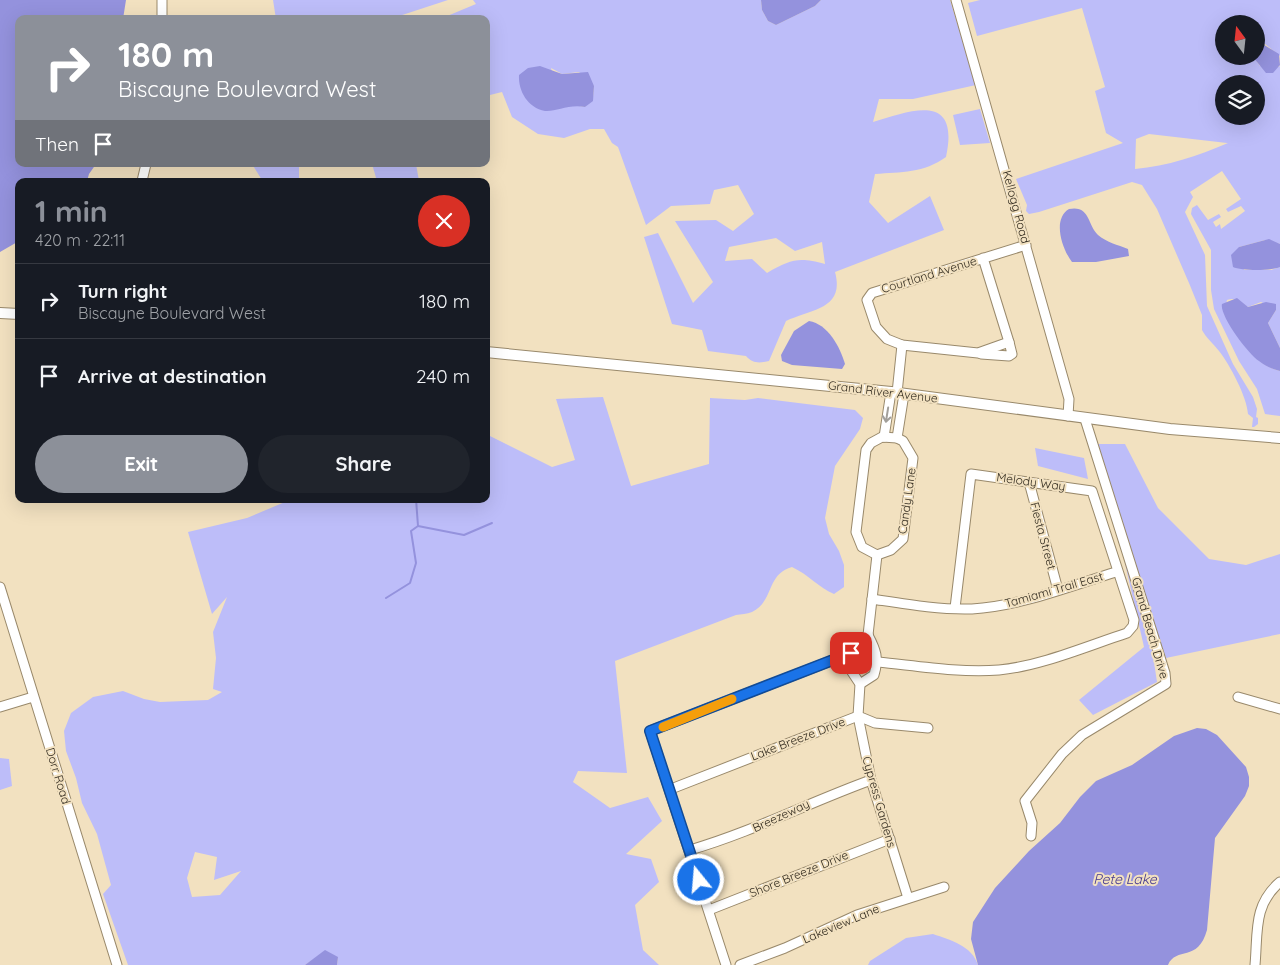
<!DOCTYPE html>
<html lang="en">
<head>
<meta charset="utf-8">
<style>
	:root { --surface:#171b24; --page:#20242c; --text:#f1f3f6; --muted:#9ea1a6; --line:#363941; --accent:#8c9099 }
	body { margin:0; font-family:Quicksand,sans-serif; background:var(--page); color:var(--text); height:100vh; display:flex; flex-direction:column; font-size:19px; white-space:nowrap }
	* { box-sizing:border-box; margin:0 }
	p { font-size:16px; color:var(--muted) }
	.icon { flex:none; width:28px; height:28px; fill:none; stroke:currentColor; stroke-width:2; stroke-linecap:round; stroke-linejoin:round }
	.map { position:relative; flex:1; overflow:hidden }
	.panel { position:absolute; left:15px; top:178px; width:475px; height:325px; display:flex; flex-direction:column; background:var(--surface); border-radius:10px; box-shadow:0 5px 20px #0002 }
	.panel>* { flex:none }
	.top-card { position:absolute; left:15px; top:15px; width:475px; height:152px; border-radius:10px; box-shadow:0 5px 20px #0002; background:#8c9099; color:#fff; overflow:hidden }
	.needle { width:32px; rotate:345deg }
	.tools { position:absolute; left:1215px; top:15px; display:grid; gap:10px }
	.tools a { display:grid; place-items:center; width:50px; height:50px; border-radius:50%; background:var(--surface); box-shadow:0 5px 20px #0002; font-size:25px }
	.pin { position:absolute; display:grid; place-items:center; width:42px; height:42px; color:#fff; margin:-21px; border-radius:10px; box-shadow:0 2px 8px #0006 }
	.me { position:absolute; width:55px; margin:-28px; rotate:343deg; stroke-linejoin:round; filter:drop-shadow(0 0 4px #0008) }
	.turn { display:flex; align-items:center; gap:18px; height:105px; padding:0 20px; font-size:22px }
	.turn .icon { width:65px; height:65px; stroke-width:2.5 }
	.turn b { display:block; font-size:35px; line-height:42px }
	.then { display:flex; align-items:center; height:48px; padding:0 20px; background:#0003; gap:10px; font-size:19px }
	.round { display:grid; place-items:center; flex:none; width:52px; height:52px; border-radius:26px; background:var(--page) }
	.headline { display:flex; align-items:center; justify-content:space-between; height:85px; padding:0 20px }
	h1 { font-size:30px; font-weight:700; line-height:38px; color:var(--accent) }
	.primary-button { display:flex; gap:10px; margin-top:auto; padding:10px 20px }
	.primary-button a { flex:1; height:58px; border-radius:30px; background:var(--accent); color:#fff; font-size:20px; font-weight:700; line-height:58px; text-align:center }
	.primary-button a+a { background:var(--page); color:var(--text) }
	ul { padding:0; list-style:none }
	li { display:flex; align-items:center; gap:15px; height:75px; padding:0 20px; border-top:1px solid var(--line) }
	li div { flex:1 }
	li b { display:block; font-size:19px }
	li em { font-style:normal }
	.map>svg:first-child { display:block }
</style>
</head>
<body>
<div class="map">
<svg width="1280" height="965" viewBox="0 0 1280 965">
	<rect width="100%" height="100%" fill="#f2e1c0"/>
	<g fill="#bdbdf9" fill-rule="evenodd">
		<path d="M273,0H448L390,19H276Z"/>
		<path d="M473,0H761L762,10L768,21L776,25L815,6L821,0H950L976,85L913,99H879L873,122C912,110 960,92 946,157C924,173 901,172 875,174L869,202L888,223L930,196L944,230L835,272C845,309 812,309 786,321L769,361C760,363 753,364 746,356L708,351L702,330L672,324L644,237L658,233L693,303L713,282L675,221L716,220L733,231L754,214L738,185L714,190L710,204L671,206L646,225L618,147L612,143L604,129H590L564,138L538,134L512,117L502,92L486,96V19H440L476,4ZM551,68L562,74L579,72L594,86L593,97L585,107L574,105L562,107ZM776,238L795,251L822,242L825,264C799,257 791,259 767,273L752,259L725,261L729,247Z"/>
		<path d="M980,0H1280V56L1265,44L1256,46V24H1224V56H1253L1260,66L1279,67L1280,65V244L1265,240L1239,247L1244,270H1271L1280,267V348L1268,323L1276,310L1261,302L1248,307C1239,302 1239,297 1227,300L1224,314C1238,336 1252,364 1280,371V416L1265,414L1257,389L1239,361L1214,309L1211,290V250L1191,214L1192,208L1197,205L1208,220L1219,214L1221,217L1213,222L1216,227L1220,224L1221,229L1245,211L1241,206L1228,212L1226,209L1241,199L1222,171L1190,192L1193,197L1185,212L1205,255L1207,306L1233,364L1253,397L1257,409L1256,417L1258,418V424L1254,427H1252L1253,418L1248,414C1247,397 1230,365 1219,351C1213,343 1206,338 1202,330V315L1189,283L1157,209L1142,185L1132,182L1039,212L1029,214L1026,211L1027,205L1016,179L1123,143L1106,133L1095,91L1105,87L1082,8L977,36L968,3ZM1224,84H1256V116H1224ZM1149,134L1227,143H1228C1197,156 1168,166 1135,169L1136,139Z"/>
		<path d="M980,109L990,143L960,145L953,115Z"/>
		<path d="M252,164H299V181H254L262,180Z"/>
		<path d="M372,164H416L419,181H377Z"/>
		<path d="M603,397L631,486L709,464L710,398L745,400L758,398L855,410L863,418L860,429L835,466L825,518L829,534L839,551L844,565V587L834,594C818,587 809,575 792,567C766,574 774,602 752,612C747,614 741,614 736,615L615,661L627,773L578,771L573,782L610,808L648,797L662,821L626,854L651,859L659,882L635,905L643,950L659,965H337L338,957L311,961L305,965H128L103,894L111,885L97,834L82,803L76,778L66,751L64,731L71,713L93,697L123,691L144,699L160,702L208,700L222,692L213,689L216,658L213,632L227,597L212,614L188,532L247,518L292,499H486V434L552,467L575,460L556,399ZM195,852L217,857L214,880L241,871L220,895L192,897L187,878Z"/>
		<path d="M1098,444H1125L1158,508L1209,559L1246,565L1280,554V634L1166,658L1160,641L1151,642L1157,682L1093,715L1079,700L1144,647Z"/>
		<path d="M1035,448L1084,458L1088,479L1038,466Z"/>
		<path d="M0,758L9,759L12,786L0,790Z"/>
		<path d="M933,934C951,940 972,946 978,965H868L870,961L906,938Z"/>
	</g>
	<g fill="#9492dd">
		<path d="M0,0H126L123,19H19V164H96L89,174L87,181H19V241L0,252Z"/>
		<path d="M761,0H821L815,6L776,25L768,21L762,10Z"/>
		<path d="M1261,43L1279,54L1280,65L1273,73H1266L1253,57L1256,56V46Z"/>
		<path d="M540,66L562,74L588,72L594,86L593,101L585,107C568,104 556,112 545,111C528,108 518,91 519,75L528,68Z"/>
		<path d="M1069,209C1090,205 1087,224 1098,235C1106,242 1118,245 1128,249L1129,256L1096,262H1072C1062,249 1052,219 1069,209Z"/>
		<path d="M1269,239L1280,244V267C1272,271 1241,271 1233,267L1231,255L1239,247Z"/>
		<path d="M1237,298L1248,307L1266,302L1276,304V310L1268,323L1280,348V371C1272,369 1265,366 1259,361C1248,354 1219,315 1222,304Z"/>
		<path d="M809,321C828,324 840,347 845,364L842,369L792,365L782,361L781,355L794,331Z"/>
		<path d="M1197,728L1206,729L1217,735L1246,767L1249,777V786L1245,796L1215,838L1207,930C1198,963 1176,946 1168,965H978L971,939L973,922L995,888L1029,851L1060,823L1080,797L1096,781L1132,765L1174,736Z"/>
		<path d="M325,950L338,957L337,965H305Z"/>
	</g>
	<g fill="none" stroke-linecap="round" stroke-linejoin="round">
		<g stroke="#9492dd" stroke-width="2">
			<path d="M418,526L464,535L492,523"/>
			<path d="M386,598L410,583L416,563L411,531L418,526L416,499"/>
		</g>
		<defs>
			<g id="minor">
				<path d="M956,0L1069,399L1068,416"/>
				<path d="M162,19V0"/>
				<path d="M142,181L146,164"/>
				<path d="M983,258L1009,342L978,353L902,345L887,339L876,327L867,300L872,293L1026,245"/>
				<path d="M981,354L1009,356L1012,354L1009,342"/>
				<path d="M897,393L902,345"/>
				<path d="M882,437L897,438L903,441L913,458L903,539L891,550L877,555L862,547L856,532L866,450L871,443Z"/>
				<path d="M884,437L891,392"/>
				<path d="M897,438L904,394"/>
				<path d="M1029,482L1058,590"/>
				<path d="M0,587L117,965"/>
				<path d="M872,599C905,604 939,610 972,609C1021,606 1070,586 1116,572"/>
				<path d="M868,635L853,648L850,663L852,672L860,684L858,716L871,780L908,898"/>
				<path d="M868,635L877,555"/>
				<path d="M878,662C918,666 959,673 999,670C1041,666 1087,646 1127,633L1133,626L1134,620L1092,491L971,474L955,608"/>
				<path d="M860,684L874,675C879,658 876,650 868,635"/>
				<path d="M1238,697L1280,709"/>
				<path d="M0,707L33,697"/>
				<path d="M671,789L858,716L875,723L928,728"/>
				<path d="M1031,836L1032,823L1025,801L1062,754L1082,735L1166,684L1165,673L1085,419"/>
				<path d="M690,850C752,832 810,802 871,780"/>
				<path d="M709,910L890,839"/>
				<path d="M726,965L650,731L851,653"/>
				<path d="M740,965L785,948L857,915L944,887"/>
				<path d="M1255,965C1258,932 1253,905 1280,882"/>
			</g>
			<g id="major">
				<path d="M0,313L19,314"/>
				<path d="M486,352L891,392L1170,429L1280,438"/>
			</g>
		</defs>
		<use href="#minor" stroke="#99896b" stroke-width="11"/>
		<use href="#major" stroke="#99896b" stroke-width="12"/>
		<use href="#minor" stroke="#fff" stroke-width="9"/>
		<use href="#major" stroke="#fff" stroke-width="10"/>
	</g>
	<defs><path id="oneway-shaft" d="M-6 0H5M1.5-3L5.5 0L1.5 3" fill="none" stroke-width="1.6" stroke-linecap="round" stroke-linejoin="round" transform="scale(1.25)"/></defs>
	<use stroke="#a29f9a" href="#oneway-shaft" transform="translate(887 415) rotate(99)"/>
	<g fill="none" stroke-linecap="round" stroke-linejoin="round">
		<defs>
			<path id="route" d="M699,880L650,731L851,653"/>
		</defs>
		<use href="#route" stroke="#114b97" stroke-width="12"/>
		<use href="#route" stroke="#1a73e8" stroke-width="9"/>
		<path stroke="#f59e0b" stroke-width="9" d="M663,727L732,699"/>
	</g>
	<g text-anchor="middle" stroke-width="4" stroke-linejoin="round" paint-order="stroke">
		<g font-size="12" fill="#312a1e" stroke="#f2e1c0">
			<text transform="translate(1016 207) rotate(75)" y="4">Kellogg Road</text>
			<text transform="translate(929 275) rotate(-17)" y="4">Courtland Avenue</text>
			<text transform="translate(883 392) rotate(7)" y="4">Grand River Avenue</text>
			<text transform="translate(1031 482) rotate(8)" y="4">Melody Way</text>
			<text transform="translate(907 501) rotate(-82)" y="4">Candy Lane</text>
			<text transform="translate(1043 536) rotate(75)" y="4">Fiesta Street</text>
			<text transform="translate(1054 590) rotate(-16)" y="4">Tamiami Trail East</text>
			<text transform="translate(1150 628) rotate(74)" y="4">Grand Beach Drive</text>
			<text transform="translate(798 739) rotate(-21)" y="4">Lake Breeze Drive</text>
			<text transform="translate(58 776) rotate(73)" y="4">Dorr Road</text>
			<text transform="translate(879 802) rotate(74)" y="4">Cypress Gardens</text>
			<text transform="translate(781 816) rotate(-25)" y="4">Breezeway</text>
			<text transform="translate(799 874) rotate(-22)" y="4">Shore Breeze Drive</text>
			<text transform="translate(841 924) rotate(-23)" y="4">Lakeview Lane</text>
		</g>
		<g font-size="14" font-style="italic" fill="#41358d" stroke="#f2e1c0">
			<text x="1125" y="884">Pete Lake</text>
		</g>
	</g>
</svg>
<div class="tools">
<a><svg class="needle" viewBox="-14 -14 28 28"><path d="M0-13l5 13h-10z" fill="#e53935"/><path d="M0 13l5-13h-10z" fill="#9ea1a6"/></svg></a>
<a><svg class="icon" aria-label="layers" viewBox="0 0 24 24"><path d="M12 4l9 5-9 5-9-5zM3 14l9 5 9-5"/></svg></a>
</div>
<div class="pin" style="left:851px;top:653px;background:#d93025"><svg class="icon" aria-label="arrive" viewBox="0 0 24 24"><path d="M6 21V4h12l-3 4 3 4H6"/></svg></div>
<svg class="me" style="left:699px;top:880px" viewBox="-20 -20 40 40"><circle r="17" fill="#1a73e8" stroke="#fff" stroke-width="3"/><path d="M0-11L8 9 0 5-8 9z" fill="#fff"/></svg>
<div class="top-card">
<div class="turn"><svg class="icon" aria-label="right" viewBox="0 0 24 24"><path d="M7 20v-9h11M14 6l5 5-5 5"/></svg><div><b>180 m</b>Biscayne Boulevard West</div></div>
<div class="then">Then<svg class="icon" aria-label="arrive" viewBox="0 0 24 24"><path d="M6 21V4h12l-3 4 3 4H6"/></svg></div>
</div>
<section class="panel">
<div class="headline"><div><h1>1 min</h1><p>420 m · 22:11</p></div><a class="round" style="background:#d93025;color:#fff"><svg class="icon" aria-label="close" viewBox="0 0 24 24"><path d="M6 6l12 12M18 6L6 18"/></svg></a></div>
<ul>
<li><svg class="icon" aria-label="right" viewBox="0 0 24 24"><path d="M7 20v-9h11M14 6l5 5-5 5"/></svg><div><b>Turn right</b><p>Biscayne Boulevard West</p></div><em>180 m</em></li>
<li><svg class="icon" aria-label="arrive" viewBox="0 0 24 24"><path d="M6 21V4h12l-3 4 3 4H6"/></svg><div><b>Arrive at destination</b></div><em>240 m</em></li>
</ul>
<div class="primary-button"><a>Exit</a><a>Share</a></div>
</section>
</div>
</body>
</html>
